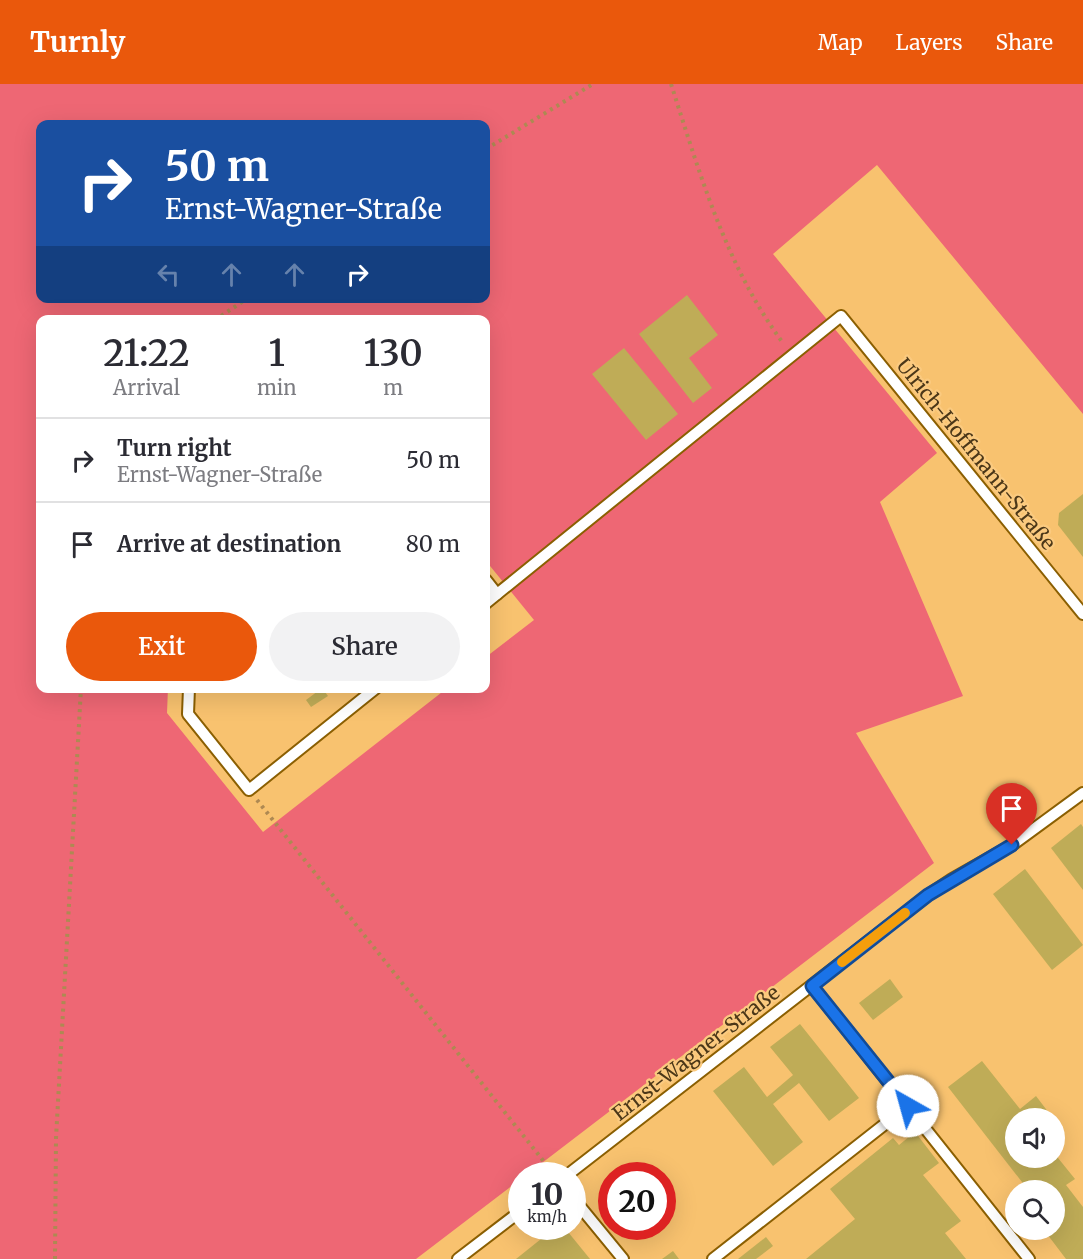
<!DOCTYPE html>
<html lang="en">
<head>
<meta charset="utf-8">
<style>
	:root { --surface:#fff; --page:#f2f2f3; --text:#2b2b33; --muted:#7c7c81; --line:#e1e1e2; --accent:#ea580c }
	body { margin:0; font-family:Merriweather,serif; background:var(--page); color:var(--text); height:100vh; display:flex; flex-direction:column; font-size:22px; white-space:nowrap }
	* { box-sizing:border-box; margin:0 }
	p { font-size:20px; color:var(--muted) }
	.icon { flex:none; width:33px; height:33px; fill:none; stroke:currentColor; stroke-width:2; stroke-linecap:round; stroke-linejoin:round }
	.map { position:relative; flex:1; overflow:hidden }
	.drawer { position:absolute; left:36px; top:231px; width:454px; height:378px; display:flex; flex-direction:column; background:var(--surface); border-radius:12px; box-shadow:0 6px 24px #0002 }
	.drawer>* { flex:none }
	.hud { position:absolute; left:36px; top:36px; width:454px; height:183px; border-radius:12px; box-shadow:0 6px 24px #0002; background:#1a4fa0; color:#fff; overflow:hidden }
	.controls { position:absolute; left:1005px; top:1024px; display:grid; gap:12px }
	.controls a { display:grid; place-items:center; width:60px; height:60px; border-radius:50%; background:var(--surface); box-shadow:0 6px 24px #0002; font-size:30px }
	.speed { position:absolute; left:508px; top:1078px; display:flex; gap:12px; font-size:30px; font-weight:700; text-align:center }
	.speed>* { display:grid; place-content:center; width:78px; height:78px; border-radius:50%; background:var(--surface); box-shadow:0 6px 24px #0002; line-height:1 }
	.speed small { font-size:15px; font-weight:400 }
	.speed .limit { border:9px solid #d22; background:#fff; color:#111 }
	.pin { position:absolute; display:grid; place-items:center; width:51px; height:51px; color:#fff; margin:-62px -26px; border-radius:50% 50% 50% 0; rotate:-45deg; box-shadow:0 0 6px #0007 }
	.pin .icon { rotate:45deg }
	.me { position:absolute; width:66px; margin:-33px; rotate:322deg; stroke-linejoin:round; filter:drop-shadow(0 0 4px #0008) }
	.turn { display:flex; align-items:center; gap:21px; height:126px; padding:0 30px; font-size:27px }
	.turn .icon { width:78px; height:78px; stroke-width:2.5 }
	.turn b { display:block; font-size:42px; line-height:51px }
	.lanes { display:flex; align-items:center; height:57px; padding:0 30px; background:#0003; justify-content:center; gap:30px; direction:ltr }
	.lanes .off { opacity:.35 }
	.eta { display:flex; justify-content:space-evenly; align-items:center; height:102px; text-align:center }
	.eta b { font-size:36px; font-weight:600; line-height:42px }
	.action { display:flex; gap:12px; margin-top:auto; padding:12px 30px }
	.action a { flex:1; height:69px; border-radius:36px; background:var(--accent); color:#fff; font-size:24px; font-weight:600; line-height:69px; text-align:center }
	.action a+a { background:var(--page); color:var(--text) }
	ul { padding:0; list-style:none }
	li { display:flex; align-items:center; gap:18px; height:84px; padding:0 30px; border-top:2px solid var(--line) }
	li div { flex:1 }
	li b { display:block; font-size:22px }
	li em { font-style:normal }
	header { display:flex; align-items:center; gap:36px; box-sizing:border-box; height:84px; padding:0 30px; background:var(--accent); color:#fff }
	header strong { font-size:28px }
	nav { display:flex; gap:33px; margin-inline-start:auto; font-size:21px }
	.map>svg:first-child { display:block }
</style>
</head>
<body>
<header>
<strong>Turnly</strong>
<nav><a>Map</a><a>Layers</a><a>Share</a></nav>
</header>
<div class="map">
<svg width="1083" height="1175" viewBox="0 0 1083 1175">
	<rect width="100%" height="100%" fill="#fbca7f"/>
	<path fill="#f8c26f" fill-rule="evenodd" d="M838,0L1083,282V1175H104L168,605L486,604V214ZM1016,1035H1054V1074H1016ZM522,1092H573V1143H522ZM612,1092H663V1143H612ZM1016,1107H1054V1146H1016Z"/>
	<path fill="#ee6774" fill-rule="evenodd" d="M0,0H1083V330L877,81L773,170L937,369L880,418L963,612L856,649L934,779L525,1092H522V1094L416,1175H0ZM40,40H486V214H40ZM40,236H486V477L534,536L486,573V604L446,605L263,748L167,629L168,604H40Z"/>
	<g fill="#bfac57">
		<path d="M687,211L718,251L689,274L712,304L693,319L639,250Z"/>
		<path d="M624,264L678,330L646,356L592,290Z"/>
		<path d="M1083,410V473L1058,441L1059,429Z"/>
		<path d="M322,604L328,612L311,623L306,616Z"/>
		<path d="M1081,740L1083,743V806L1051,764Z"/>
		<path d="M1025,785L1083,861L1052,886L993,810Z"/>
		<path d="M890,895L903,913L873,936L859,919Z"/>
		<path d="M800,940L859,1014L829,1037L799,999L773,1020L803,1058L773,1082L713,1007L744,983L767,1013L793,991L770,963Z"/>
		<path d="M982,977L1020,1025L1036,1012L1052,1033L1050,1035H1016V1074H1054V1069L1075,1095L1066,1101L1083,1123V1175H1066L1044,1146H1054V1107H1029L948,1003Z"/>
		<path d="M915,1048L939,1079L923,1091L961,1137L945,1149L966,1175H806L855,1135L830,1105L893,1054L899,1061Z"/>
		<path d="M556,1143H564L590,1175H516Z"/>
		<path d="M766,1153L773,1162L756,1175H738Z"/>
		<path d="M673,1167L679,1175H662Z"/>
	</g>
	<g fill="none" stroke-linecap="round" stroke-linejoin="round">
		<defs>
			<g id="service">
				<path d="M486,496L497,510"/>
				<path d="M486,519L841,232L1083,530"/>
				<path d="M189,604L188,630L249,706L376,604"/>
				<path d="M812,902L1029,1175"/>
				<path d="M566,1092L928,811L952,795L1012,761L1083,709"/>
				<path d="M573,1114L623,1175"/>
				<path d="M458,1175L522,1126"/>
				<path d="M713,1175L908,1022"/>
			</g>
		</defs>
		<use href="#service" stroke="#8b5f02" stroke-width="14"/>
		<g stroke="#ae8952" stroke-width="4" stroke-dasharray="3 4.5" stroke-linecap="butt">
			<path d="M671,0C700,90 726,182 783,259"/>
			<path d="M486,65L593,0"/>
			<path d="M215,236L248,214"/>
			<path d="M257,716L553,1089"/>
			<path d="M55,1175L56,1054L81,604"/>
		</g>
		<use href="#service" stroke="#fff" stroke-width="10"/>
	</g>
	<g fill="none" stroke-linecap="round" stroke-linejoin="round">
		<defs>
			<path id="route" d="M908,1022L812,902L928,811L1012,761"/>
		</defs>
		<use href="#route" stroke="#114b97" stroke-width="15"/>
		<use href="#route" stroke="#1a73e8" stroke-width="10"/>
		<path stroke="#f59e0b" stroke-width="10" d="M842,878L905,829"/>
	</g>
	<g text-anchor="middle" stroke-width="4.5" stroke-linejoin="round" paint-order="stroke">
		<g font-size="20" fill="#4b3718" stroke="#fbca7f">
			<text transform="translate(976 370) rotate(51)" y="7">Ulrich-Hoffmann-Straße</text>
			<text transform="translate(696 969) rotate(-38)" y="7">Ernst-Wagner-Straße</text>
		</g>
	</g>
</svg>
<div class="controls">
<a><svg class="icon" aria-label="sound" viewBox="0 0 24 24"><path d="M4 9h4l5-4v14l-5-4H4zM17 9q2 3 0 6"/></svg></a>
<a><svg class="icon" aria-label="search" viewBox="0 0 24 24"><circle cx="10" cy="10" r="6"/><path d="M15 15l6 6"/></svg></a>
</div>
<div class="speed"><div>10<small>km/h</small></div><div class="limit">20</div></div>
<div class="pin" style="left:1012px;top:761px;background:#d93025"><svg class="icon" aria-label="arrive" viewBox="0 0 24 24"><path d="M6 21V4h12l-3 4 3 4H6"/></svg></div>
<svg class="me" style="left:908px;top:1022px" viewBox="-20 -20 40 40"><circle r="19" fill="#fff"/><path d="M0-13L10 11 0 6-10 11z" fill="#1a73e8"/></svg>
<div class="hud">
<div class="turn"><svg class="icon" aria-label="right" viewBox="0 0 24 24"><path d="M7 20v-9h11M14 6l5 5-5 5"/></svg><div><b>50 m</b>Ernst-Wagner-Straße</div></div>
<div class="lanes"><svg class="icon off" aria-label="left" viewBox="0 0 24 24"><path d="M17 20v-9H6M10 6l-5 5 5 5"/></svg><svg class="icon off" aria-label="ahead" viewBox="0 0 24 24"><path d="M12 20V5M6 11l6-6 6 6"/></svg><svg class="icon off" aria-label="ahead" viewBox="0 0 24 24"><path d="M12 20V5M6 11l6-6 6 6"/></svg><svg class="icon" aria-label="right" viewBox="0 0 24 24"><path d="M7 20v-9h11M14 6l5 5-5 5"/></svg></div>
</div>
<section class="drawer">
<div class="eta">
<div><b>21:22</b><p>Arrival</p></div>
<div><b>1</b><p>min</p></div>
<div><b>130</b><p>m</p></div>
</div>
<ul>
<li><svg class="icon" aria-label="right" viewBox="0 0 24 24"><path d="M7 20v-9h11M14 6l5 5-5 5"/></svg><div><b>Turn right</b><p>Ernst-Wagner-Straße</p></div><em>50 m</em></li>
<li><svg class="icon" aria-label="arrive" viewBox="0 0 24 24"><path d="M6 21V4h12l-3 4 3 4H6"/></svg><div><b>Arrive at destination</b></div><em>80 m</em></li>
</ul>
<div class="action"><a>Exit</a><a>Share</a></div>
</section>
</div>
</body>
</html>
